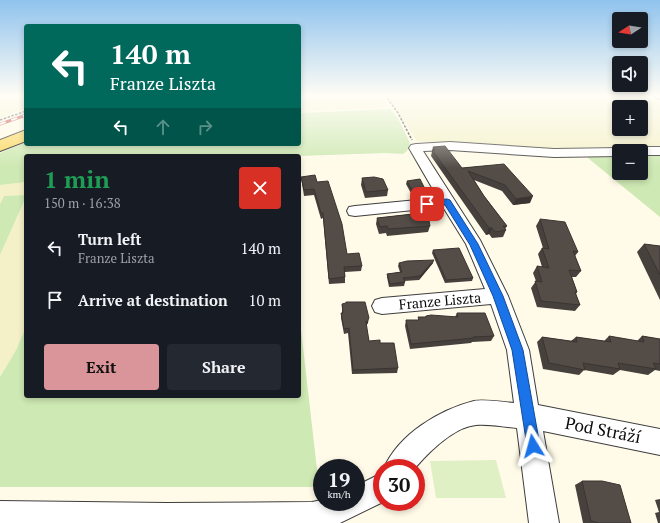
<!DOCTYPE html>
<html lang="en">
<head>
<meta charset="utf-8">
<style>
	:root { --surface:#171b24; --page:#242831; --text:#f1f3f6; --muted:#9ea1a6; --accent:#d99599 }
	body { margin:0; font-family:"PT Serif",serif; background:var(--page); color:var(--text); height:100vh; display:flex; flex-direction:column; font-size:15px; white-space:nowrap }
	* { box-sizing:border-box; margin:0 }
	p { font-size:13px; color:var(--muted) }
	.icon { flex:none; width:22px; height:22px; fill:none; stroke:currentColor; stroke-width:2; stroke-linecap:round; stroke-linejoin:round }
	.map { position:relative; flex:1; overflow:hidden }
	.details { position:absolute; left:24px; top:154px; width:277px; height:244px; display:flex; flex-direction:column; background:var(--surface); border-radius:4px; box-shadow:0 2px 6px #0003 }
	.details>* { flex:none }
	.banner { position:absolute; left:24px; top:24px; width:277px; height:122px; border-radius:4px; box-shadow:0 2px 6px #0003; background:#00695c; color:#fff; overflow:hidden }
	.needle { width:26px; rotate:258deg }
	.controls { position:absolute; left:612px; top:12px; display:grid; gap:8px }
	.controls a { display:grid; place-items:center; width:36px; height:36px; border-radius:4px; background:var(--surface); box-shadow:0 2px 6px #0003; font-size:20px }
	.speed { position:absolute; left:313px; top:459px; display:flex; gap:8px; font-size:20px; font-weight:700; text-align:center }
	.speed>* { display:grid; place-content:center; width:52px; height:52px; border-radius:50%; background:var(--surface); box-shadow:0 2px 6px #0003; line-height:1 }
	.speed small { font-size:10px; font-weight:400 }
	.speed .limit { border:6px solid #d22; background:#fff; color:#111 }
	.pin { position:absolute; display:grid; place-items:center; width:34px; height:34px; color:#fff; margin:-17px; border-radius:8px; box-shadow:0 2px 6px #0006 }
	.me { position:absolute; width:44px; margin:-22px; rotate:352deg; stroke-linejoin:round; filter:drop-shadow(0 0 3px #0008) }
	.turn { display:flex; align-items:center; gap:14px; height:84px; padding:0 20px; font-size:18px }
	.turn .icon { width:52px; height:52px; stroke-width:2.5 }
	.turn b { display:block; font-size:28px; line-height:34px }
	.lanes { display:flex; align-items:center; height:38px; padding:0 20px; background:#0003; justify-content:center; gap:20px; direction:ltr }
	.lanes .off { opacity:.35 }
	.round { display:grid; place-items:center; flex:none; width:42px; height:42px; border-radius:4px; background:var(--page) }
	.overview { display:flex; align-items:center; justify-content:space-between; height:68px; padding:0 20px }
	h1 { font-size:24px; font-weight:600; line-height:30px; color:#1e9e55 }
	.action { display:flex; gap:8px; margin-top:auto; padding:8px 20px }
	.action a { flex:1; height:46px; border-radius:4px; background:var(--accent); color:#111; font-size:16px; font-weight:600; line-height:46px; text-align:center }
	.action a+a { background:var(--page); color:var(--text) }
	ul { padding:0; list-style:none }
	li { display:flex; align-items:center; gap:12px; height:52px; padding:0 20px }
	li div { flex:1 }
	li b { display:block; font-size:15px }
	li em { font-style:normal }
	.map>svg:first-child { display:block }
</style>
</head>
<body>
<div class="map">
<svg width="660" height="523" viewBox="0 0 660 523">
	<rect width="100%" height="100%" fill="#fffbe8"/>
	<g fill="#f4f1c9" fill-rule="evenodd">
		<path d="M0,95H26V108L0,118Z"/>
		<path d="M299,95H381L387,104V106L375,108L299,112Z"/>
		<path d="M386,95H642L660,104V146L537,149L417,141ZM619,107H641V129H619Z"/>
		<path d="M26,182V195L4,196L0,204V185Z"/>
		<path d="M26,197V327L16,350L0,377V255Z"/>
	</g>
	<g fill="#cee9b3" fill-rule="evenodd">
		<path d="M390,109L398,118L410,143L407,151L403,154L385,153L299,156H26V182L0,185V153L26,142V144H299V113Z"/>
		<path d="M639,146H660V217L577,149ZM619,151H641V173H619Z"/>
		<path d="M26,195V197L0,255V204L4,196Z"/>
		<path d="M299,312L319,487H0V377L16,350L26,327V396H299Z"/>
	</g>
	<path fill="#e0f0c5" d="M496,460L506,498H436L430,461Z"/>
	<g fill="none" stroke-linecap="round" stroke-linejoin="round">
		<defs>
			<g id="minor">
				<path d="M654,95H660V99L656,98Z"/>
				<path d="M450,142L554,149L619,148L625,151H619V156L554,157L450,150L423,151L480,240L508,296L529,350L538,405L660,429V455L543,431L559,523H529L517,428C504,427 489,424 476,425C454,427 429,452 415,468H384C399,434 439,410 474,401C484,399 503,402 514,403L507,350L491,304L382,314L375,312L372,306L375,300L382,298L485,289L466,244L443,207L355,216L349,215L347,211L349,207L355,206L438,198L409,148L411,145L416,144Z"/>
				<path d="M641,147H660V155H641V151H634L636,148Z"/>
				<path d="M382,473L383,502L340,523H0V501L167,503L312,502L322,500V502H356V486Z"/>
			</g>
			<path id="major" d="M26,130V141L0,151V140Z"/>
		</defs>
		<use href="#minor" stroke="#3e3e3e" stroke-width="2"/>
		<use href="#major" stroke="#1c1c1c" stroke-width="2"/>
		<g stroke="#2d2d2d" stroke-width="1.5" stroke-dasharray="2.5 1.5" stroke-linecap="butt">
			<path d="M385,95L398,113L412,140"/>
			<path d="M0,120L26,111"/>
		</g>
		<use href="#minor" fill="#fff" fill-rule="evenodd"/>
		<use href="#major" fill="#fad75d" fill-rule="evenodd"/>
		<defs>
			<path id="rail" d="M0,124L26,115"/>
		</defs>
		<use href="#rail" stroke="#bb2227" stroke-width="3"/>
		<use href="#rail" stroke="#fff" stroke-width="2" stroke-dasharray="6" stroke-linecap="butt"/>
	</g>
	<g fill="#47413d">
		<path d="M433,147L462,168L504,164L530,203L513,205L502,191L474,180L484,196L507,226L505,229L506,230L503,237L492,238L489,234L486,235L431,156Z"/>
		<path d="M301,177L317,182L347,254L362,266L361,271L345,272V283L329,284L323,218L321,219L314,195L304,196Z"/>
		<path d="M362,178L388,190L387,196L365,198L361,185Z"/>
		<path d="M407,181L426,191L425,194L412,195L406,184Z"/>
		<path d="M412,212L430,226L428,232L387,236L386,233L379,234L376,224L377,218L411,214Z"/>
		<path d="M540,219L578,252L575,256L581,271L576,277H572L577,292L576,294L580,305L575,311L537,307L531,288L536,281L533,273L537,266L542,267L538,254L542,248H543L536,226Z"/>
		<path d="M644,244L660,246V300L637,252Z"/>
		<path d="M433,250L473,278L472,281L445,283L432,253Z"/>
		<path d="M399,263H433L419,280L404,281L405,282L404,286L389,287L387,277V274L400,272L398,266Z"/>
		<path d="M346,302L368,323L366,325L369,341L380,343L398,368L397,373L352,374L348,333L344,334L341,318V313H342V304H346Z"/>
		<path d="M457,313L494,336L491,341L472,342L471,343L410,349L405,326L406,320H418V317H425L426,316L455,317Z"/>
		<path d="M609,336L637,341L642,336L660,339V371L655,370L648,375L620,370L613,375L584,370L579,375L543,369L537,342L542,337L571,341L576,337L604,341Z"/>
		<path d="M582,481L631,523H583L575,485Z"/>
		<path d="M660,499V523H658L655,513L659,512L655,500Z"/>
	</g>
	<g fill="#3a3532">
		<path d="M533,196L530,203L513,205L516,199Z"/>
		<path d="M489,228H492L489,234L486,235Z"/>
		<path d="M434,260L433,263L419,280L420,276Z"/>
		<path d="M369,318L368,323L365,327L366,322Z"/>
	</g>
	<g fill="#534c47" stroke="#3a3532">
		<path d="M445,146L462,168L504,164L533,196L516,199L505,185L468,171L484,196L507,226H503L506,230L495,232L492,228H489L432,150H435L433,147Z"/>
		<path d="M315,175L317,182L328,181L342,224L347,254L359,253L362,266L344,267L345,277L329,279L323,213H321L314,189L304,190L301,177Z"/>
		<path d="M374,177L383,179L388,190L366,192L362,178Z"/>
		<path d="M420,179L426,191L413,192L407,181Z"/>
		<path d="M427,210L430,226L388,229L387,226L380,227L377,218L413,214L412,212Z"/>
		<path d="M540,219L565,222L578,252L573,251L581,271L569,270L577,292H575L580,305L541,301L535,281L542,282L537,266L549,268L542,248L549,249Z"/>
		<path d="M644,244L660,246V275Z"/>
		<path d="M459,248L473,278L446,280L433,250Z"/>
		<path d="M434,260L420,276L403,278L405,282L390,284L387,274L402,272L399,263L407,261Z"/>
		<path d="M346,302H365L369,318L366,322L369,341L380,340V343H394L398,368L353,370L349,328L344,329L341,313H343L342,304L346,303Z"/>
		<path d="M457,313H485L494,336L473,337L474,338L411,344L406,320H419L418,317H426V316L431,315L458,317Z"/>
		<path d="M609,336L644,342L642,336L660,339V364L653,363L656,369L618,363L620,369L583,363L585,370L549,363L542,337L577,342L576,337L611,342Z"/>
		<path d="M582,481H602L620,485L631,523H599L591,521Z"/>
	</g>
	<linearGradient id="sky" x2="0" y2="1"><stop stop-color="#90c3ee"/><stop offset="0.57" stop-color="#fffdf5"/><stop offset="1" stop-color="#fffdf5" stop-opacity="0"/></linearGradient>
	<rect width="660" height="168" fill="url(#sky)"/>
	<path fill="#1a73e8" stroke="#114b97" d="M447,199L450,200L478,244L503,296L523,350L540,446L538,451L533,453L528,451L527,446L512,350L493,296L470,245L445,205L427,206L423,204L427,201Z"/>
	<g text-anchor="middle" stroke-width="4" stroke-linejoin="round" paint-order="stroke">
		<g font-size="14" fill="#0b0b0b" stroke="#fff">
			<text transform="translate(440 301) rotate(-5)" y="5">Franze Liszta</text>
		</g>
		<g font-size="17" fill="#0b0b0b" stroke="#fff">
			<text transform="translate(603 430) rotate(11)" y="6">Pod Stráží</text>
		</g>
	</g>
</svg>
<div class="controls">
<a><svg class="needle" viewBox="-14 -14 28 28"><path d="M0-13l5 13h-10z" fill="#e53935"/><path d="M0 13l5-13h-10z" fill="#9ea1a6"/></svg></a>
<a><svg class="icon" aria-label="sound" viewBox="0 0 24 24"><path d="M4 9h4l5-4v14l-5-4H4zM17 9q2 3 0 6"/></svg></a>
<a>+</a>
<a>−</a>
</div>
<div class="speed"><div>19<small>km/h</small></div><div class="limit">30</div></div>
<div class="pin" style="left:427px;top:204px;background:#d93025"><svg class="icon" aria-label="arrive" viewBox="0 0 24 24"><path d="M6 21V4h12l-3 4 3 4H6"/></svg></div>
<svg class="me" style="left:533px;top:446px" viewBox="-20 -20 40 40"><path d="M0-17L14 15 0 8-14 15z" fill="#1a73e8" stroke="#fff" stroke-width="4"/></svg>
<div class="banner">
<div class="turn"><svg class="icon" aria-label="left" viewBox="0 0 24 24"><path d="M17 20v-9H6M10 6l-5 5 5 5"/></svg><div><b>140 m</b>Franze Liszta</div></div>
<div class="lanes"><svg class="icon" aria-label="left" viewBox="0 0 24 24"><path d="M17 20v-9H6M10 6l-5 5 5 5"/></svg><svg class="icon off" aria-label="ahead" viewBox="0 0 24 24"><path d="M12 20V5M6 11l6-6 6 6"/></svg><svg class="icon off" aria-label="right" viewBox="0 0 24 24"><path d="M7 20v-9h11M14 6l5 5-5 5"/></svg></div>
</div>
<section class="details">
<div class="overview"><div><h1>1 min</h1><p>150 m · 16:38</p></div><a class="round" style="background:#d93025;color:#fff"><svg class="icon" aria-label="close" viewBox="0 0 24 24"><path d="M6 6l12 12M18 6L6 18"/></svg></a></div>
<ul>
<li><svg class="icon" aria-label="left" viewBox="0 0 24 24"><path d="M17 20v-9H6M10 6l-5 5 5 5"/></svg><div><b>Turn left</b><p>Franze Liszta</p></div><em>140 m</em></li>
<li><svg class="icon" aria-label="arrive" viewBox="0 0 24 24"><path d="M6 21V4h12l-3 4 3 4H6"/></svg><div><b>Arrive at destination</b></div><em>10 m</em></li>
</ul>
<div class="action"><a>Exit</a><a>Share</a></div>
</section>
</div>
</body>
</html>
